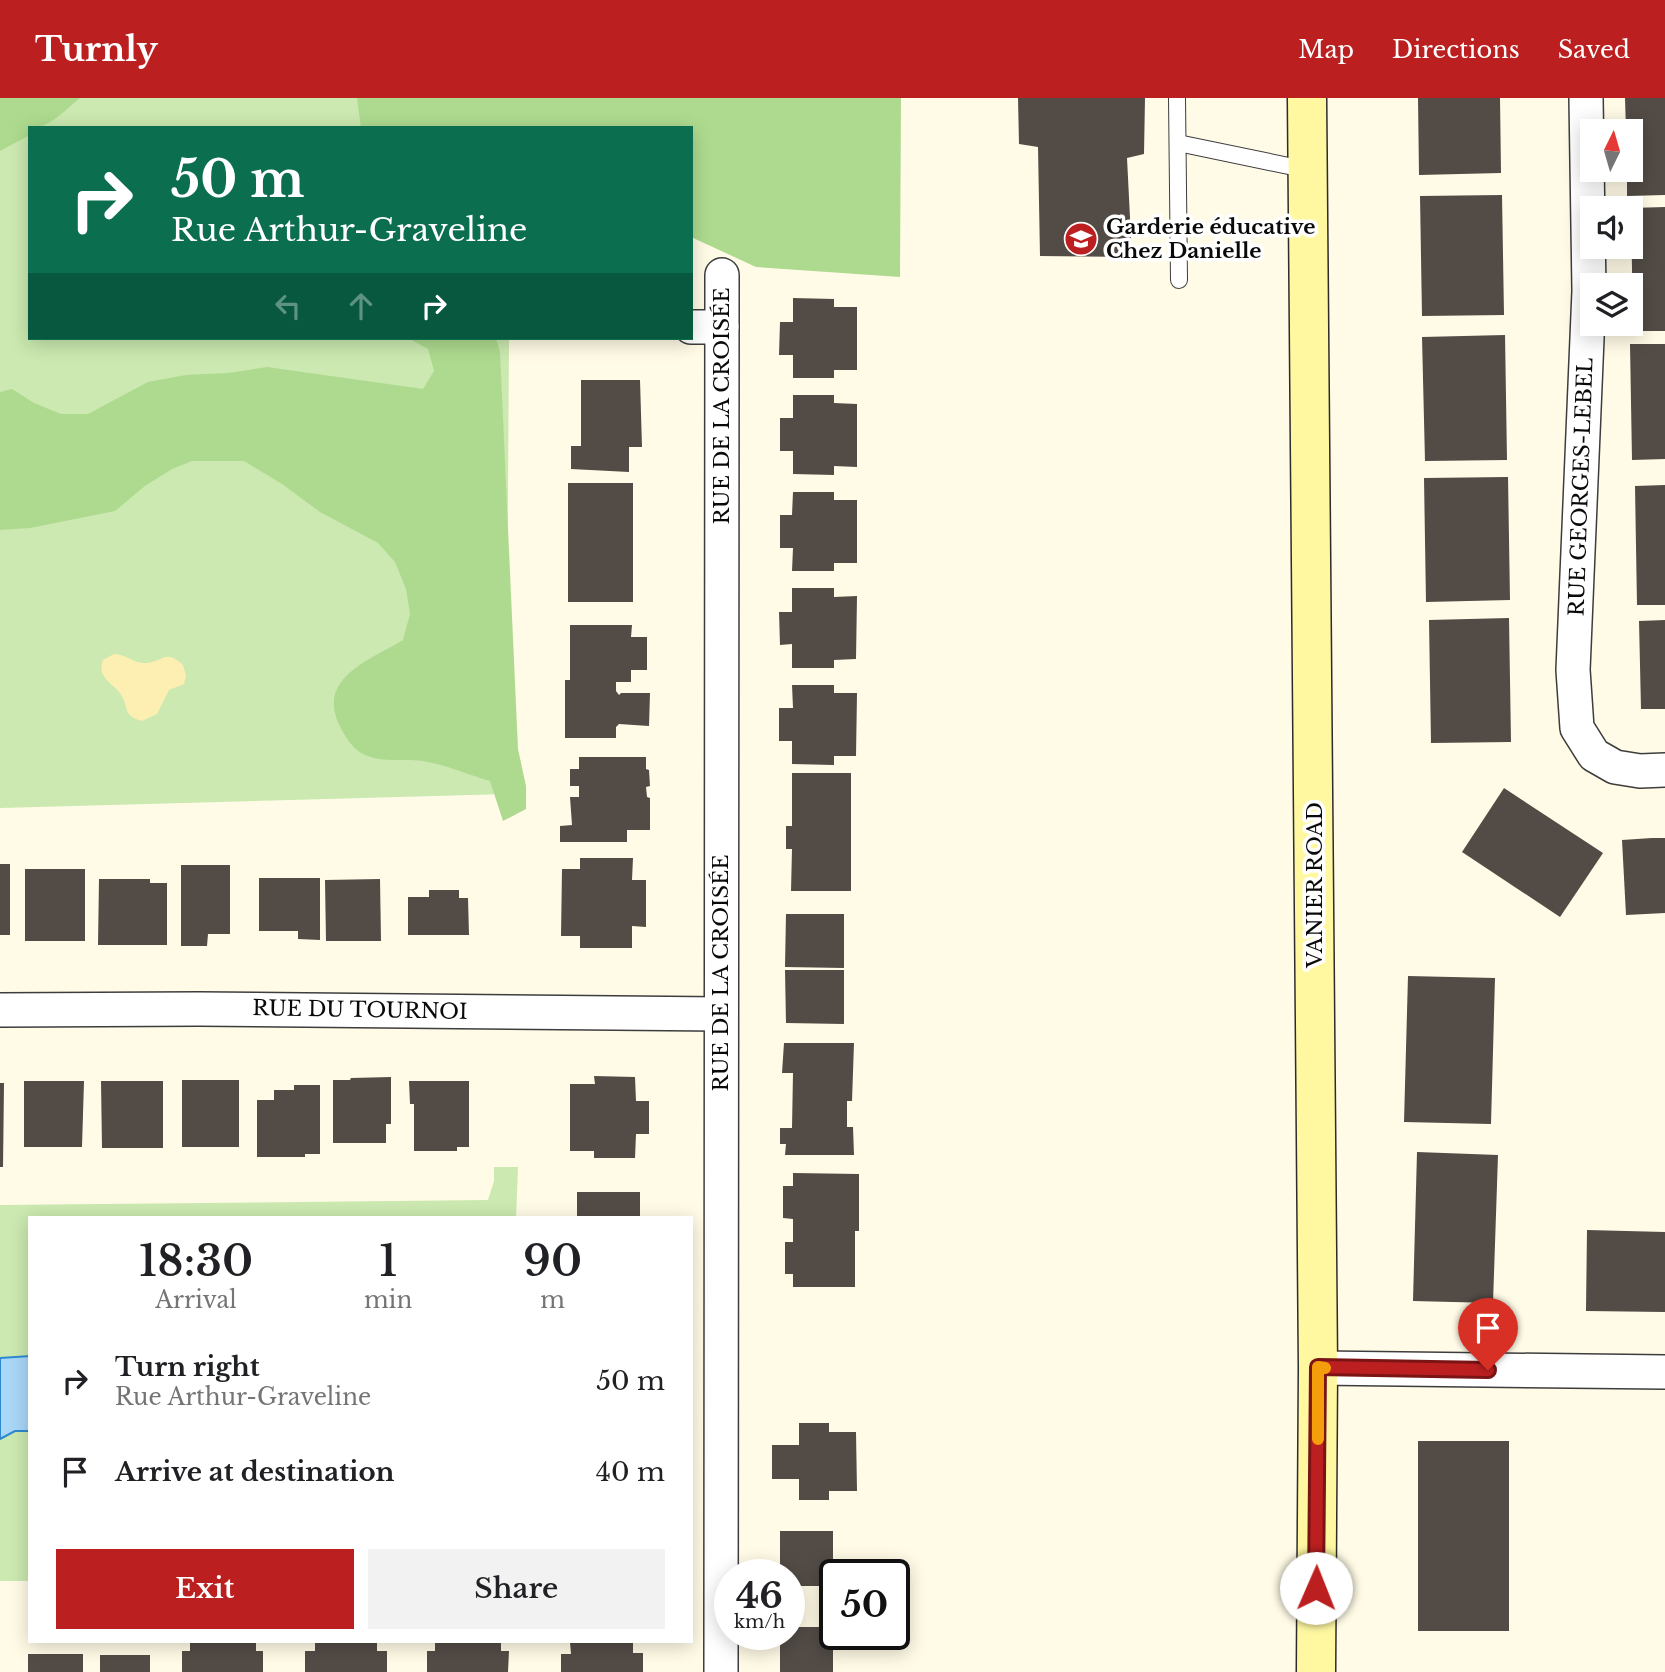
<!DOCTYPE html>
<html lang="en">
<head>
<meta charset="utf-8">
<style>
	:root { --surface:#fff; --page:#f2f2f2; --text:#202124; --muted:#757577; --accent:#bc1f20 }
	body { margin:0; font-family:"Libre Baskerville",serif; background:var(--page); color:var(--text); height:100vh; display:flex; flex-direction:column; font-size:26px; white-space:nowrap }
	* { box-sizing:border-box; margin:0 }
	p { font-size:23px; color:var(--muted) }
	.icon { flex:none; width:38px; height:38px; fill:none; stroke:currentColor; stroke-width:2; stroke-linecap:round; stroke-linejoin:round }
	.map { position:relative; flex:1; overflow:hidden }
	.side { position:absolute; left:28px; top:1118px; width:665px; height:427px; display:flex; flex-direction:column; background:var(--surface); border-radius:0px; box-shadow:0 4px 18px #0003 }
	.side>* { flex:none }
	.guide { position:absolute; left:28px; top:28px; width:665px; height:214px; border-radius:0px; box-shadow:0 4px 18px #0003; background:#0b6e4f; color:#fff; overflow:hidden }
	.needle { width:46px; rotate:5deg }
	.tools { position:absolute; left:1580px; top:21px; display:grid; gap:14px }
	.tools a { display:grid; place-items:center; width:63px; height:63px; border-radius:0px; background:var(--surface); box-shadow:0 4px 18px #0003; font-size:35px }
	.speed { position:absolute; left:714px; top:1461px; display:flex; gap:14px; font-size:35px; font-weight:700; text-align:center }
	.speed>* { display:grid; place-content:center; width:91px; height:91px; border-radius:50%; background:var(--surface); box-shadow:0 4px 18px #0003; line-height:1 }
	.speed small { font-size:18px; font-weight:400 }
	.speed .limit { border:4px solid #111; border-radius:10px; background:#fff; color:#111 }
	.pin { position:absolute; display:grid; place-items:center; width:60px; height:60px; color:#fff; margin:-72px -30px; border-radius:50% 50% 50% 0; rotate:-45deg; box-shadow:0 0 7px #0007 }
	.pin .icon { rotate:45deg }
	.me { position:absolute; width:77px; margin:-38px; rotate:1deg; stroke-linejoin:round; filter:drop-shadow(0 0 5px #0008) }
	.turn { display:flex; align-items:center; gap:24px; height:147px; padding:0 28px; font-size:32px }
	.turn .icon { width:91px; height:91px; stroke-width:2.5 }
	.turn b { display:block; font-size:49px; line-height:60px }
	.lanes { display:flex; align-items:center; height:66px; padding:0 28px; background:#0003; justify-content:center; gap:35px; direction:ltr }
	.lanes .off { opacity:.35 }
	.eta { display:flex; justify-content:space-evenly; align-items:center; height:119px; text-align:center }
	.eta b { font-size:42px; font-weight:600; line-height:49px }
	.cta { display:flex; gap:14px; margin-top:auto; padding:14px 28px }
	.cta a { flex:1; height:80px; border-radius:0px; background:var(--accent); color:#fff; font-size:28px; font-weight:600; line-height:80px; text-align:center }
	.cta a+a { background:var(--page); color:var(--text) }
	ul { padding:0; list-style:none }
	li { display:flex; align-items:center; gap:21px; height:91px; padding:0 28px }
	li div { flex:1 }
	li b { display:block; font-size:26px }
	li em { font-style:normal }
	header { display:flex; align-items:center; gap:42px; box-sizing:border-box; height:98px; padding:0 35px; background:var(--accent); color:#fff }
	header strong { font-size:33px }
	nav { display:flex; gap:38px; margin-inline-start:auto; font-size:24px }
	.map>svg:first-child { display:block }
</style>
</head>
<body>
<header>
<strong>Turnly</strong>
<nav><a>Map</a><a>Directions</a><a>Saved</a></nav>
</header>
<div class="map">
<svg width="1665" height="1574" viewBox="0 0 1665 1574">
	<rect width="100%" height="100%" fill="#fffbe6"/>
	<g fill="#cbe9b0">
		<path d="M0,0H510V30H30V240H509L506,696L0,710Z"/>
		<path d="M494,1069H518L516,1120H30V1483H0V1107L488,1102L494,1083Z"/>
	</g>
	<g fill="#aeda8f">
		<path d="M0,0H80C65,12 50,30 30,30V37L0,53Z"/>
		<path d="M357,0H901L900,179L756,169L691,139V30H361Z"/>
		<path d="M408,240H496L500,254L518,651L526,688V711L503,723L490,683C469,677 449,668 428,664C411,660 391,664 374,660C358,656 351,648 343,634C312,581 367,564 403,542L410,516L406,491L395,464L378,445L320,414L282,386L244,363H192L172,371L145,388L115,413L30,430L0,432V294L12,291L34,305L61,316H88L148,284L186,277L229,275L267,269L423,291L434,273L428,251Z"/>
	</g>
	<path fill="#fcefb1" d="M114,556C126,556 134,566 147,565C164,563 166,551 183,567L186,577L184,586L169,592L157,616L142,623C121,618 130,607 119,594C110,583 97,579 103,562Z"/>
	<path fill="#a9d7f8" stroke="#2f89d1" stroke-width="2" d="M30,1258V1333H15L0,1341V1260Z"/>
	<g fill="#524b46">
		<path d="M1018,0H1145L1144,56L1127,60L1132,159L1040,158L1038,49L1019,46Z"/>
		<path d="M1418,0H1500L1501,75L1419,77Z"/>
		<path d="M1625,0H1665V97L1627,98V72H1631V33H1626Z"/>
		<path d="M1502,97L1504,217L1422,218L1420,98Z"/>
		<path d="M1665,109V233H1633L1631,110Z"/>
		<path d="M793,200L834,201V209H857V272H834V280H793V257H779L780,224H793Z"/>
		<path d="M1505,237L1507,362L1425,363L1422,239Z"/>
		<path d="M1630,246H1665V361L1632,362Z"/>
		<path d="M581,282H640L642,349H629V374L571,371V348H581Z"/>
		<path d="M793,297H834V305L857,306V369L834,368V377L793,376V353H780V320H793Z"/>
		<path d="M1508,379L1510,502L1426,504L1424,380Z"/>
		<rect x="568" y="385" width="65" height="119"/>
		<path d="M1665,387V507H1637L1635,388Z"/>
		<path d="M793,394H834V402H857V465H834V473H792L793,450H780V417H792Z"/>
		<path d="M792,490H834V499L857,498L856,561L834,562V570H792V546L780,547L779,514H792Z"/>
		<path d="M1509,520L1511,644L1431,645L1429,522Z"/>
		<path d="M1665,522V611H1641L1639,523Z"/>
		<path d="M570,527H632L631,539H647V572H631V584H616V593L619,597L621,595H650L649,628L619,626L616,629V640H565V582H570Z"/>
		<path d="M792,587H834V595H857L856,658H834V667L792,666V643H779V610H793Z"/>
		<path d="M579,659H646V671L649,672L650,688L646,689L647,699L650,700V732H627V744H560V728L572,727L570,699H579V688H570V671H579Z"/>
		<path d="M792,675H851V793H791L792,751H786V728H792Z"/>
		<path d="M1504,690L1603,755L1560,819L1462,754Z"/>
		<path d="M1652,740H1665V815L1626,817L1622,742Z"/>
		<path d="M580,760H633L632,782H646V829L632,828V850H580V838H561L562,771H580Z"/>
		<rect x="0" y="766" width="10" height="71"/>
		<path d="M181,767H230V836H208L207,848H181Z"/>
		<rect x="25" y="771" width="60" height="72"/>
		<path d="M259,780H320V842L298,841V833H259Z"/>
		<path d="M99,781H150V785H167V847H98Z"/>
		<path d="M380,781L381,843H326L325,782Z"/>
		<path d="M429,792H459V800H468L469,837H408V799H429Z"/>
		<path d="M786,816H844V870L785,869Z"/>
		<path d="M785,872H844V926L786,925Z"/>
		<path d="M1408,878L1495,880L1491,1026L1404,1024Z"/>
		<path d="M784,945H854L852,1003H847V1029H853L854,1057H785L786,1046H780V1030H792L793,975H782Z"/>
		<path d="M594,978L635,979L636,1003H649V1036H636L635,1060H594V1053H570V986H595Z"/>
		<path d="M391,979V1026H386V1045H333V982H350L351,980Z"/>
		<rect x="182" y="982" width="57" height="67"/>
		<path d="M24,983H84L82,1049H24Z"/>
		<path d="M101,983H163V1050H102Z"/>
		<path d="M409,983H469V1049H457V1053H414V1006H410Z"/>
		<path d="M0,985H4L3,1069H0Z"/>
		<path d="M294,987H320V1056H305V1059H257V1002H274V992H294Z"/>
		<path d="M1417,1054L1498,1057L1493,1205L1413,1203Z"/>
		<path d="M793,1075L859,1076V1133H855V1189H793V1176H785V1144H793V1121L783,1120V1088H793Z"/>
		<rect x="577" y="1094" width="63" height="26"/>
		<path d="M1587,1132L1665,1134V1214L1586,1213Z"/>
		<path d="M799,1325H829V1334H856L857,1393H829V1402H799V1381H772V1347H799Z"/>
		<rect x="1418" y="1343" width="91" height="190"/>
		<path d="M780,1433H833V1488H789V1477H780Z"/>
		<path d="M789,1529H833V1574H780V1536H789Z"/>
		<path d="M190,1544H256V1553H263V1574H182V1553H190Z"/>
		<path d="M315,1544H377V1553H387V1574H305V1553H315Z"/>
		<path d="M435,1544H501V1553H509L508,1574H427V1553H435Z"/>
		<path d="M570,1544H633V1555H643V1574H561V1556H571Z"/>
		<rect x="28" y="1556" width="55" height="18"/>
		<rect x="100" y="1557" width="50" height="17"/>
	</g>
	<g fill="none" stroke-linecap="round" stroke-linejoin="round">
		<defs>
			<g id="service">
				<path d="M1177,0L1179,182"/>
				<path d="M1178,45L1308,72"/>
			</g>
			<g id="minor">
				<path d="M1586,0L1589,193L1573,572L1577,630L1594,657L1615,669L1640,673L1665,672"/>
				<path d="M691,229H722"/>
				<path d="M0,912L199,911L721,916"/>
				<path d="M1318,1270L1665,1274"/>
				<path d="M721,1574L722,177"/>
			</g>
			<path id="secondary" d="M1307,0L1318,1270L1316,1574"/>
		</defs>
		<use href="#service" stroke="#3d3d3d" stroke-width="18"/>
		<use href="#minor" stroke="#3d3d3d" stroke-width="36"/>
		<use href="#secondary" stroke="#2c2c2c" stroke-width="41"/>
		<use href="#service" stroke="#fff" stroke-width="16"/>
		<use href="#minor" stroke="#fff" stroke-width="33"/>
		<use href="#secondary" stroke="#fff8a1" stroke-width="38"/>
	</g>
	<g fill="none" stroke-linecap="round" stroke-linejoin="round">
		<defs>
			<path id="route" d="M1316,1490L1318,1269L1488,1272"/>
		</defs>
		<use href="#route" stroke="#7a1415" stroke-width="18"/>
		<use href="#route" stroke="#bc1f20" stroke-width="12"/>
		<path stroke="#f59e0b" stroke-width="12" d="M1318,1341V1269L1325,1270"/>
	</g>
	<defs>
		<symbol id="school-disc" viewBox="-11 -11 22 22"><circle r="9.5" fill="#bc1f20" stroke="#fff"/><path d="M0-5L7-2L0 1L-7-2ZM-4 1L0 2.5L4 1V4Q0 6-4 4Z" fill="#fff"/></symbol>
	</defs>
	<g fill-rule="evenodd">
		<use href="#school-disc" x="1062" y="122" width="38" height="38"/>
	</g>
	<g text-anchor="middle" stroke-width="7" stroke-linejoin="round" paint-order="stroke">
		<g font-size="21" font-weight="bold" fill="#0a0a0a" stroke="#fff" text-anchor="start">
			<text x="1106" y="136">Garderie éducative<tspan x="1106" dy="24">Chez Danielle</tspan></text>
		</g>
		<g font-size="21" fill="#0a0a0a" stroke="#fff">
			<text transform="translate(722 308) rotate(-90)" y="7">RUE DE LA CROISÉE</text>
			<text transform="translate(1581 389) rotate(-88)" y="7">RUE GEORGES-LEBEL</text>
			<text transform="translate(1315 787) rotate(-90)" y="7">VANIER ROAD</text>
			<text transform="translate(721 875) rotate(-90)" y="7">RUE DE LA CROISÉE</text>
			<text transform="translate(360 912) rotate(1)" y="7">RUE DU TOURNOI</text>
		</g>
	</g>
</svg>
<div class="tools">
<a><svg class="needle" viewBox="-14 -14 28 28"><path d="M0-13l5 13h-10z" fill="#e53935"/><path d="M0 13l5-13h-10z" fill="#757577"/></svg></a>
<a><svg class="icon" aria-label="sound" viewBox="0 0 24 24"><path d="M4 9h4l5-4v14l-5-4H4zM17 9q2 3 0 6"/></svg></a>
<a><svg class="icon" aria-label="layers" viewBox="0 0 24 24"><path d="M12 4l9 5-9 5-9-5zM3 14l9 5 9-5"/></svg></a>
</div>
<div class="speed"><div>46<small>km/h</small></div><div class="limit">50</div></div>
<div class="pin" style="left:1488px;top:1272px;background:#d93025"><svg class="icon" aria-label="arrive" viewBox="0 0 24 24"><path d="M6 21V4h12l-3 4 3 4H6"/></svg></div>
<svg class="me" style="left:1316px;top:1490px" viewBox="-20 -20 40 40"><circle r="19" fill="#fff"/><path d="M0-13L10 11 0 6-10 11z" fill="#bc1f20"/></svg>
<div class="guide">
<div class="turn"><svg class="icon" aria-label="right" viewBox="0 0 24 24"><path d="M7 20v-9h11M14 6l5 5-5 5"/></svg><div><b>50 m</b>Rue Arthur-Graveline</div></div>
<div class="lanes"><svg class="icon off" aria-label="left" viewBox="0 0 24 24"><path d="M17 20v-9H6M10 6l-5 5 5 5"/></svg><svg class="icon off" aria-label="ahead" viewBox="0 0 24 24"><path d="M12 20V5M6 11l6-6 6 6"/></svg><svg class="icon" aria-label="right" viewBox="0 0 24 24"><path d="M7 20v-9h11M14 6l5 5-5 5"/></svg></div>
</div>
<section class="side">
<div class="eta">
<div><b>18:30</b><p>Arrival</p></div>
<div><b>1</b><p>min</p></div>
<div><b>90</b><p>m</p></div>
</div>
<ul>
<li><svg class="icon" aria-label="right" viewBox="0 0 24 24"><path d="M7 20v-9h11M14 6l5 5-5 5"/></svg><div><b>Turn right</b><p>Rue Arthur-Graveline</p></div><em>50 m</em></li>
<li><svg class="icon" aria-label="arrive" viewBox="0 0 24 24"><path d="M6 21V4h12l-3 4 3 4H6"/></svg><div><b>Arrive at destination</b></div><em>40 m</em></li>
</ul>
<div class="cta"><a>Exit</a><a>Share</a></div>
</section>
</div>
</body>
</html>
